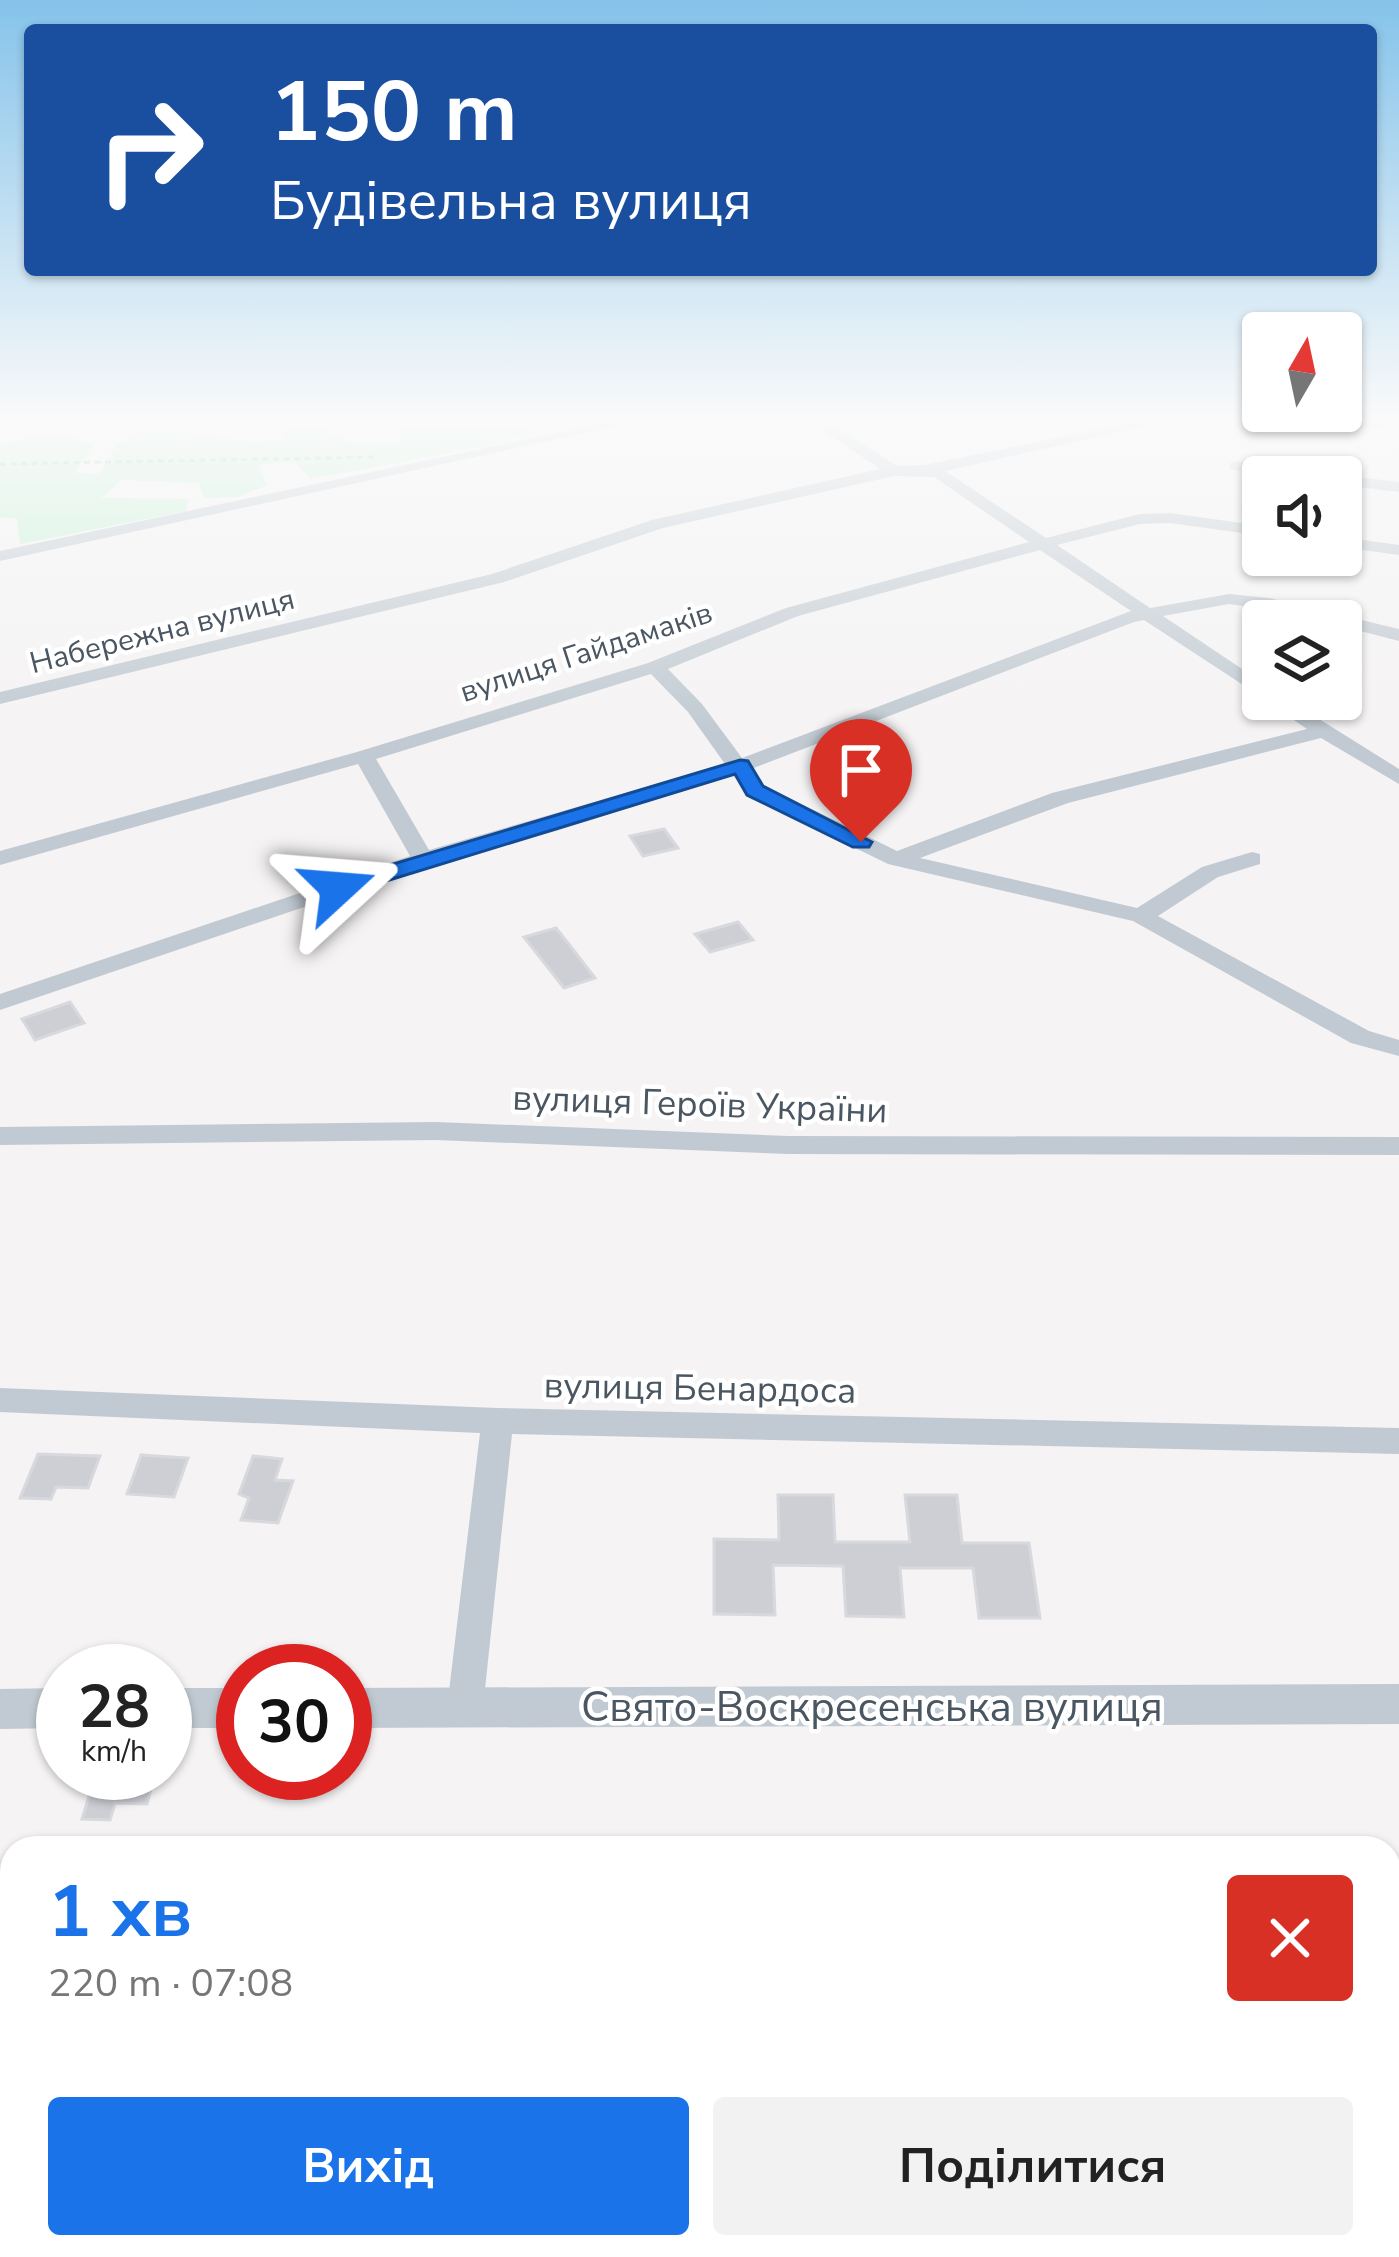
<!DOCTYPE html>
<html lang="uk">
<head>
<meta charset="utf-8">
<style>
	:root { --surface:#fff; --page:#f2f2f2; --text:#222; --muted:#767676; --accent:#1a73e8 }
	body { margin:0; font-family:"Nunito Sans",sans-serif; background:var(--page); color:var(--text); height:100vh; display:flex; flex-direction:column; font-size:45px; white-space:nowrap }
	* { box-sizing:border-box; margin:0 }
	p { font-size:39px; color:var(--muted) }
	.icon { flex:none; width:66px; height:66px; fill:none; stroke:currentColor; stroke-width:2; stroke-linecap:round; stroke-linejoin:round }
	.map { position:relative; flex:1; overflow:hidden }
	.sheet { position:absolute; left:0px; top:1836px; width:1401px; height:423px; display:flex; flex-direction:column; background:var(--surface); border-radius:36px 36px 0 0; box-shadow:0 3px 9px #0004 }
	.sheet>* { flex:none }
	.banner { position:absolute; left:24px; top:24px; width:1353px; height:252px; border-radius:12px; box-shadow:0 3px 9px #0004; background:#1a4fa0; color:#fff; overflow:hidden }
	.needle { width:78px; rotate:9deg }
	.fabs { position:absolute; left:1242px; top:312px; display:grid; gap:24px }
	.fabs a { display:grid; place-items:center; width:120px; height:120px; border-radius:12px; background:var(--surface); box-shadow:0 3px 9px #0004; font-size:60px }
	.speed { position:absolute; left:36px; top:1644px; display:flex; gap:24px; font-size:60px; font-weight:700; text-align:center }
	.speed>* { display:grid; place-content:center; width:156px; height:156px; border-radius:50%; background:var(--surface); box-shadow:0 3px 9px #0004; line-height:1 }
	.speed small { font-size:30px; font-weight:400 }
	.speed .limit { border:18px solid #d22; background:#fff; color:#111 }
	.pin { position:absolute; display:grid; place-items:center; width:102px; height:102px; color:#fff; margin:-123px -51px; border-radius:50% 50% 50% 0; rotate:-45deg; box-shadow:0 0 12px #0007 }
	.pin .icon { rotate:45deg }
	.me { position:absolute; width:132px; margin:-66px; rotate:71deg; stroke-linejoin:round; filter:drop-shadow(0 0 9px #0008) }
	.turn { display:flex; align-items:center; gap:42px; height:252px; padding:0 48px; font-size:54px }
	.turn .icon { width:156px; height:156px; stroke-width:2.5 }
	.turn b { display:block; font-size:84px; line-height:102px }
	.round { display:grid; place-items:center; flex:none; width:126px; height:126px; border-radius:12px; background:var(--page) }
	.overview { display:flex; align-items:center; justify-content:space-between; height:204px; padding:0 48px }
	h1 { font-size:72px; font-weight:700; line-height:90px; color:var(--accent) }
	.primary-button { display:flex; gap:24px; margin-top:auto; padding:24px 48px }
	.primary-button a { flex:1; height:138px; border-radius:12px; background:var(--accent); color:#fff; font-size:48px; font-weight:700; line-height:138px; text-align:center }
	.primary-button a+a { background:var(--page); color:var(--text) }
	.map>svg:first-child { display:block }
</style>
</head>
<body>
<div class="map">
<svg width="1399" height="2257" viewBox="0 0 1399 2257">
	<rect width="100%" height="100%" fill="#f5f3f3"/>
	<path fill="#c3f1d5" d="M290,418H337L328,432L357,444H398L399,425L420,418H574L498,444L311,479L293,461L259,465L267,485L238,497L204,498L199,483L122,480L101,498L188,499L186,511L20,544L17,519L0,517V445C30,434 64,428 93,445L75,473L99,474C106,464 111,450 121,442C157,413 241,453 283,437L282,421Z"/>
	<g fill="#cdcfd5" stroke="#d7d9de" stroke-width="3">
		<path d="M664,829L678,848L643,856L630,836Z"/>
		<path d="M738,922L753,940L710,952L695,934Z"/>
		<path d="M556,928L575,952L595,978L564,988L524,937Z"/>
		<path d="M70,1002L84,1023L35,1040L22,1019Z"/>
		<path d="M38,1454L100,1456L88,1488L56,1487L51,1499L20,1498Z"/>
		<path d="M141,1455L188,1458L174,1497L127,1494Z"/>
		<path d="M253,1456L282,1459L275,1480L293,1481L278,1523L241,1520L249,1498L239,1494Z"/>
		<path d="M778,1495H833L835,1542H910L905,1495H957L962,1543H1029L1040,1618H979L973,1568H900L904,1617L846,1616L843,1566L773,1565L775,1615L714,1614V1539L779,1540Z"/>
		<path d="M96,1773H155L147,1804L115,1803L110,1820L82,1819Z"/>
	</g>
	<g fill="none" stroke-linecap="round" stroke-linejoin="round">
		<path stroke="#7ad0a6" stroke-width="3" stroke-dasharray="6 4.5" stroke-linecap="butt" d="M0,464L378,457"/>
		<g fill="#c1cad2" fill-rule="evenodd">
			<path d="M626,418H653L0,561V551Z"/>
			<path d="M805,418H822L897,466L925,465L1155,418H1182L945,471L1046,538L1140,514L1170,513L1263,526V536L1170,523L1140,524L1057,545L1150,608L1229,594L1269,598L1399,629V641L1341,626V621L1229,604L1163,616L1263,683V698L1144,620L1134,622L751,769L763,785L897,851L1052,793L1307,729L1263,699H1287L1399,769V784L1321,738L1068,803L920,858L1137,908L1202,867L1252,852L1260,854V864L1218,877L1158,916L1369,1031L1399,1040V1056L1351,1043L1133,921L888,864L747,795L733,775L556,831L431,864L0,1010V994L410,856L358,764L0,865V851L357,752L648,663L786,608L1029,542L934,477L894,476L663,528L504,582L0,704V692L492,574L652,520L880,469ZM1040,550L1131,611L742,758L702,704L668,669L798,616ZM651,674L688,712L725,764L429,850L376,759Z"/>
			<path d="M1317,418H1399V426L1353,428Z"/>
			<path d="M1236,461L1321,472L1329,477H1284L1230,469V463Z"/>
			<path d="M1341,475L1399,482V492L1341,485V477H1335Z"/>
			<path d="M1341,537L1399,545V555L1341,547Z"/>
			<path d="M436,1122L788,1136L1399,1137V1155L788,1154L436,1140L0,1145V1127Z"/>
			<path d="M0,1388L497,1408L1399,1428V1454L512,1434L483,1708L478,1720L465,1725L452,1720L447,1708L480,1433L0,1412Z"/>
			<path d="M1399,2119V2163L1389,2164V2120Z"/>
			<path d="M0,2144L12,2147V2191L0,2188Z"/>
			<path d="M252,2247H298L294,2257H248Z"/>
		</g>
		<g fill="#c1cad2" fill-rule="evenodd">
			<path d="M1399,1684V1724L345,1728V1688Z"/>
			<path d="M63,1688V1728L0,1729V1689Z"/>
			<rect x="165" y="1688" width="78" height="40"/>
		</g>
	</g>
	<linearGradient id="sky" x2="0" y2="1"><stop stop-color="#85c3ea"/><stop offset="0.57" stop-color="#fafafa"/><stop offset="1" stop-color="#fafafa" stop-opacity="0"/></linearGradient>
	<rect width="1399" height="734" fill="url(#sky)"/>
	<path fill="#1a73e8" stroke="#114b97" stroke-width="3" d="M740,760L748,761L763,786L872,842L869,847H853L747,795L735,774L347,893L338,895L327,888L330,883Z"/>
	<g text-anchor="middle" stroke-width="9" stroke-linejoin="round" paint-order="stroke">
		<g font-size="30" fill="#4a5661" stroke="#fff">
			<text transform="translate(162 631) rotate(-14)" y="10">Набережна вулиця</text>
			<text transform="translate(586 652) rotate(-18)" y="10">вулиця Гайдамаків</text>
		</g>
		<g font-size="36" fill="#4a5661" stroke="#fff">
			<text transform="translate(700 1103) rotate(2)" y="13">вулиця Героїв України</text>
			<text transform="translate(700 1387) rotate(1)" y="13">вулиця Бенардоса</text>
		</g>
		<g font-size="42" fill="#4a5661" stroke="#fff">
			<text x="872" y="1721">Свято-Воскресенська вулиця</text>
		</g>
	</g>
</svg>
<div class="fabs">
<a><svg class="needle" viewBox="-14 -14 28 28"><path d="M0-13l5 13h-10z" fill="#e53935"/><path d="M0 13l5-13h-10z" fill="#767676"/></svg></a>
<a><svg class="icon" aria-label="sound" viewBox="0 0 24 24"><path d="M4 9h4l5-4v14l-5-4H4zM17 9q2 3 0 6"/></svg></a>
<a><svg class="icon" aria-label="layers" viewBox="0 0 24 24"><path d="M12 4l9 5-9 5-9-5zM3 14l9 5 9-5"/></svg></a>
</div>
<div class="speed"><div>28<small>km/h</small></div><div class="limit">30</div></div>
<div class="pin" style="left:861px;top:842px;background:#d93025"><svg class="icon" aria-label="arrive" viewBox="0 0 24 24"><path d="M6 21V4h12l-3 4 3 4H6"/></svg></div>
<svg class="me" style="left:338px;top:888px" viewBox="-20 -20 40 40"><path d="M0-17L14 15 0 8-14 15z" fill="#1a73e8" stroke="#fff" stroke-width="4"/></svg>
<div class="banner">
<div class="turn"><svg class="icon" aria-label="right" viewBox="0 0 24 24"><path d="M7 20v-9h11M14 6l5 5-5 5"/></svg><div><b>150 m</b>Будівельна вулиця</div></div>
</div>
<section class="sheet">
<div class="overview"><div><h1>1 хв</h1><p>220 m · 07:08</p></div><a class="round" style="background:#d93025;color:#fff"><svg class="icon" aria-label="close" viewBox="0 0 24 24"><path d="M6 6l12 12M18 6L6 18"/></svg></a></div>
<div class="primary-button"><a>Вихід</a><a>Поділитися</a></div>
</section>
</div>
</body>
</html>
